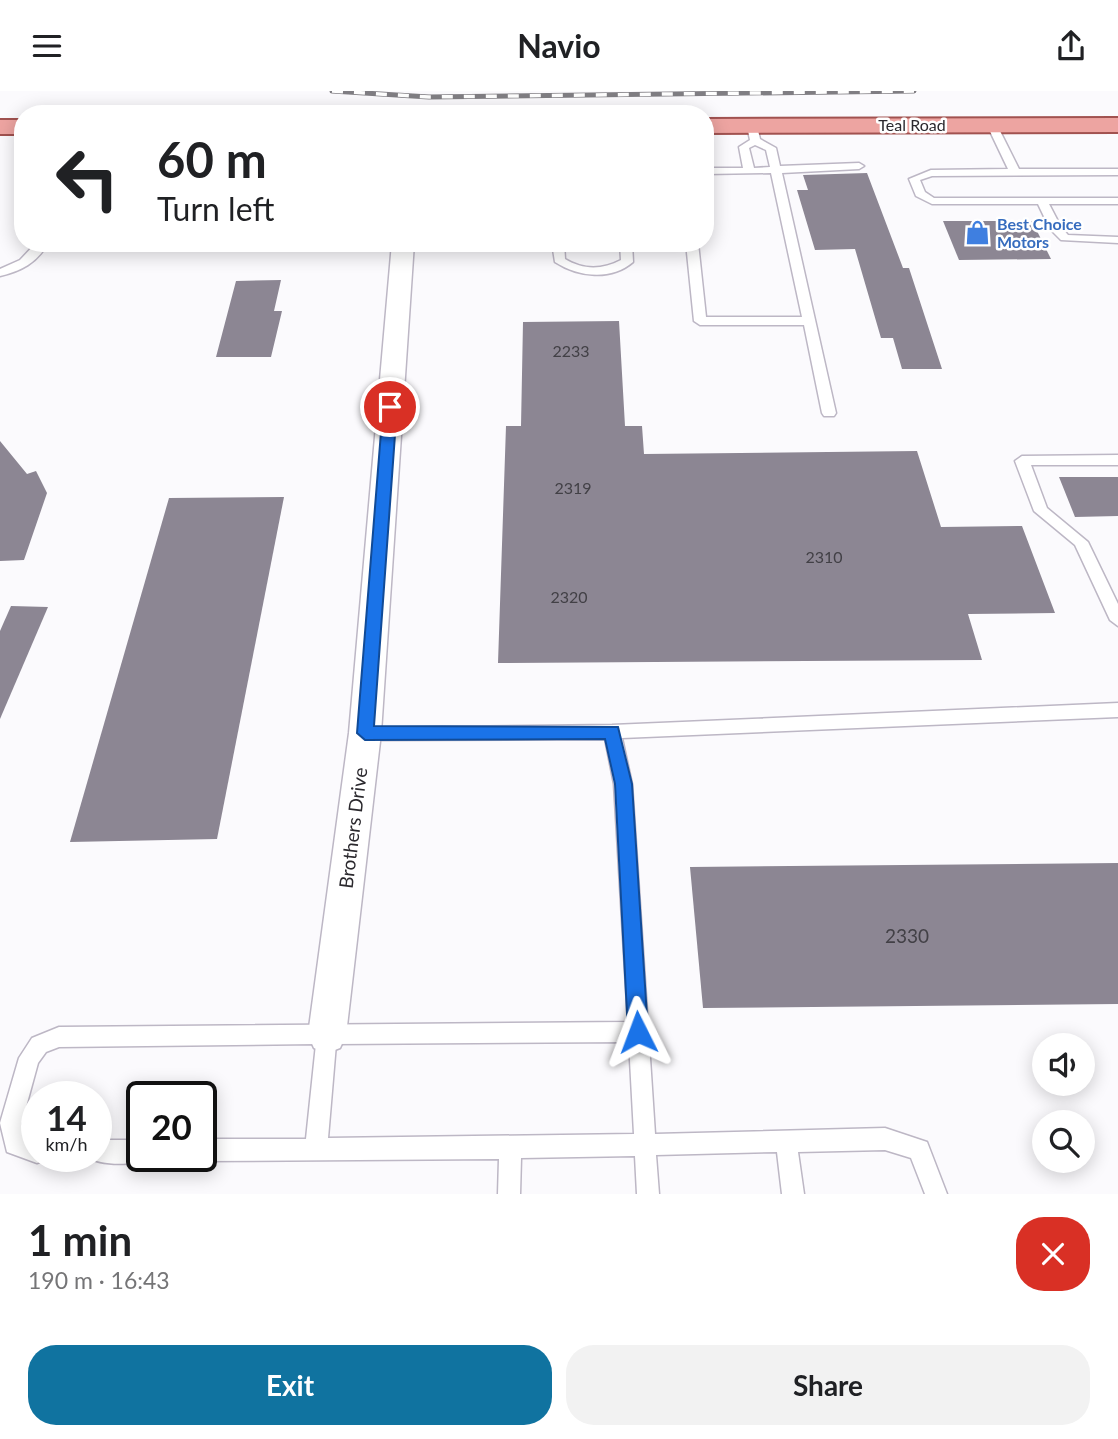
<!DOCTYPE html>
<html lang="en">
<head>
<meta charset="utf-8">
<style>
	:root { --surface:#fff; --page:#f2f2f2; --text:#202124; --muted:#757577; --accent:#1073a0 }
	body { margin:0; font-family:Lato,sans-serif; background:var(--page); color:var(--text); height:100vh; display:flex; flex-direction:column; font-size:26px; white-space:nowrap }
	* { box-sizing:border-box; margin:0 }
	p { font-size:23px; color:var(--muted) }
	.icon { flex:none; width:38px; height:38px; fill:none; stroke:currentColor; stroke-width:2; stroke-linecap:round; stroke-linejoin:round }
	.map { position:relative; height:1103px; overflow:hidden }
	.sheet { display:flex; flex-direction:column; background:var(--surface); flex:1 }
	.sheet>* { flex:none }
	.hud { position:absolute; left:14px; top:14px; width:700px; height:147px; border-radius:28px; box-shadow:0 4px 18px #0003; background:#fff; color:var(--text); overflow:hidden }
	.fabs { position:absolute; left:1032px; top:942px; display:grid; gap:14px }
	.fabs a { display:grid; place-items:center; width:63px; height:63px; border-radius:50%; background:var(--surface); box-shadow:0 4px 18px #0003; font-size:35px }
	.speed { position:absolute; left:21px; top:990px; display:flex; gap:14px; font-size:35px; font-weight:700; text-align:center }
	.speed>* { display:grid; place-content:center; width:91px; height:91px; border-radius:50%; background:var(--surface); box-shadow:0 4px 18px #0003; line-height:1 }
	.speed small { font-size:18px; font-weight:400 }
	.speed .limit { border:4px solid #111; border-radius:10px; background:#fff; color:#111 }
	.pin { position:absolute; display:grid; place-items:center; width:60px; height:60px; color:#fff; margin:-30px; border:4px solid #fff; border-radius:50%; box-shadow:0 2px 7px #0007 }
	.me { position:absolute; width:77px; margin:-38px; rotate:357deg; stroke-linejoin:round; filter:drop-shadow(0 0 5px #0008) }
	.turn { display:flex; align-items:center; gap:24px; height:147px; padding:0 28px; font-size:32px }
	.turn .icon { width:91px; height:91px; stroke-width:2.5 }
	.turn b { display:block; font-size:49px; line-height:60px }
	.round { display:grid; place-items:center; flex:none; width:74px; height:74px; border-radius:28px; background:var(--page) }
	.overview { display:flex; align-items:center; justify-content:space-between; height:119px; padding:0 28px }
	h1 { font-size:42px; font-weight:700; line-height:52px }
	.action { display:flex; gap:14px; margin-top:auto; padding:14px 28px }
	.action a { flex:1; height:80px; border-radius:28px; background:var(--accent); color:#fff; font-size:28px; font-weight:700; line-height:80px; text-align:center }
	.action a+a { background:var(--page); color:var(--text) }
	header { display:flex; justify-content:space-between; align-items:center; height:91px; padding:0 28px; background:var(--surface); font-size:32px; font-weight:700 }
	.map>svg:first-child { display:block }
</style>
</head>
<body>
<header><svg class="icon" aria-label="menu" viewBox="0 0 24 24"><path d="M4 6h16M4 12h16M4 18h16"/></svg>Navio<svg class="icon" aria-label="share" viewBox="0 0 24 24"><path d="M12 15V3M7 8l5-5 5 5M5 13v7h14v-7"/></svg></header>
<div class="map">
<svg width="1118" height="1103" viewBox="0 0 1118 1103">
	<rect width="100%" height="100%" fill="#fbfafd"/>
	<g fill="#8c8693">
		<path d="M867,82L903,177H909L942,278H902L893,247H881L855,158L815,159L797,99H808L803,84Z"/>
		<path d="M943,130H1032L1051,168L959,169Z"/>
		<path d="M281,189L274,220H282L271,266H216L236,190Z"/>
		<path d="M619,230L625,335H642L644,363L917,360L941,436L1022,435L1055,522L968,523L982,569L498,572L506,335H521L523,231Z"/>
		<path d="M0,350L27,383L36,380L47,402L24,469L0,470Z"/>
		<path d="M1059,386H1118V425L1075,426Z"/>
		<path d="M284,406L217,748L70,751L169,407Z"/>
		<path d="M11,515L48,516L0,628V540Z"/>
		<path d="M1118,772V913L703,917L690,776Z"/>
	</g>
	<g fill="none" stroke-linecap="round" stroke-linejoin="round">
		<defs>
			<g id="service">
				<path d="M992,31L997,34L1019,78H1118V84L932,85L920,89L925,101L934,107H1118V113H1049L1061,136L1068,144L1118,146V152L1061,149L1050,138L1038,113H932L916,105L909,88L931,79L1008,78L987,34Z"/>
				<path d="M752,32L757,35L760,48L776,57L780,75L859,72L864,75L859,78L782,82L836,322L834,325H824L822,322L804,234H700L694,230L686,152H698L706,226H802L771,82L705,83V77H743L739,56L750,49L747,35ZM755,54L766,59L770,76L754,77L749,57Z"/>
				<path d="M36,152H48C37,172 21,180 0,185V178L20,169Z"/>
				<path d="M552,152H564L565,168C583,179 602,179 621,169L620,152H632L633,171C611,190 578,186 555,171Z"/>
				<path d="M1118,364V374H1031L1047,417L1088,451L1118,513V535L1110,529L1075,454L1034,420L1015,370L1022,365Z"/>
				<path d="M1118,612V626L622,647L632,693L655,1043L885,1037L927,1051L947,1103H925L911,1067L885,1059L798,1061L804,1103H782L777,1061L656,1064L659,1103H637L635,1065L521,1067L520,1103H498L499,1068L201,1070L193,1067L201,1066V1048H306L316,953L59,956L46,961L38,972L21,1034L24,1045L37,1050V1066H46L45,1069L37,1072L7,1061L0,1032L19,967L32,947L59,936L628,931L614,693L605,648L365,649L359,647L357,642L359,637L612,634ZM629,951L634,1043L328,1047L336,953Z"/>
				<path d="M96,1049H142V1066H150C138,1075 100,1075 88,1066H96Z"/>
			</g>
			<path id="minor" d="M392,152H414L381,642L346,944L340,957L327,962L314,957L308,944L349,642Z"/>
			<g id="primary">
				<path d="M1118,27V41L705,42V28Z"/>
				<rect x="0" y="29" width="23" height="14"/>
			</g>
		</defs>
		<use href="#service" stroke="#bdb7c5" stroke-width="3"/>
		<use href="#minor" stroke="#bdb7c5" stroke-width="3"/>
		<use href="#primary" stroke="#a15250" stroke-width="4"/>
		<use href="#service" fill="#fff" fill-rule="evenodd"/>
		<use href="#minor" fill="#fff" fill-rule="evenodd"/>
		<use href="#primary" fill="#eda4a1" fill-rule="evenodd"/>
		<defs>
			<path id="rail" d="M332,0L429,6L914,0"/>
		</defs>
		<use href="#rail" stroke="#807e83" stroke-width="5"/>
		<use href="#rail" stroke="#fff" stroke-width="3.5" stroke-dasharray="11" stroke-linecap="butt"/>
	</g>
	<path fill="#1a73e8" stroke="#114b97" stroke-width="2" d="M390,311L397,316L374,635L618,636L632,693L648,941L645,948L638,951L631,948L628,941L615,693L605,648L365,649L357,642L383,316Z"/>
	<defs>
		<symbol id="shop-bare" viewBox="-9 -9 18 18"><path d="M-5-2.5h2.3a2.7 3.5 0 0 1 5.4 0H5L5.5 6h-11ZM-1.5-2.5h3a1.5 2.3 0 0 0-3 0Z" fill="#3f7fe0" stroke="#fff" stroke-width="2.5" paint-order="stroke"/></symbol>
	</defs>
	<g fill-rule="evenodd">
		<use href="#shop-bare" x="960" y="124" width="35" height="35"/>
	</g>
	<g text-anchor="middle" stroke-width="5" stroke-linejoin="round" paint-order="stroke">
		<g font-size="16" fill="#2a282d" stroke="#fff">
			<text x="912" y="40">Teal Road</text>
		</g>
		<g font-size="16" font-weight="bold" fill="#366cbe" stroke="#fff" text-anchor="start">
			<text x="997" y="139">Best Choice<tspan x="997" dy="18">Motors</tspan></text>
		</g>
		<g font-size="16" fill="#424046">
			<text x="571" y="266">2233</text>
			<text x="573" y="403">2319</text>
			<text x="824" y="472">2310</text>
			<text x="569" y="512">2320</text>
		</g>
		<g font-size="19" fill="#2a282d" stroke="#fff">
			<text transform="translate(353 737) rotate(-83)" y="7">Brothers Drive</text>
		</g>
		<g font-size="19" fill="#424046">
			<text x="907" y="852">2330</text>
		</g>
	</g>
</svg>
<div class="fabs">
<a><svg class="icon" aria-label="sound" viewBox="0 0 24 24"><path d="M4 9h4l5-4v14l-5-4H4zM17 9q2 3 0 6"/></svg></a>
<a><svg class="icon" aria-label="search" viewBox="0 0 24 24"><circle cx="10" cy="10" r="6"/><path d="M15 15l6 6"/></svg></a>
</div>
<div class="speed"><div>14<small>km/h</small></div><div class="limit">20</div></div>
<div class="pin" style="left:390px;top:316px;background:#d93025"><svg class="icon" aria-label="arrive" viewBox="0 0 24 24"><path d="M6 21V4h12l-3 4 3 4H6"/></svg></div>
<svg class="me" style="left:638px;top:941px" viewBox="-20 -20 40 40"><path d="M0-17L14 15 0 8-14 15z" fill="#1a73e8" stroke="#fff" stroke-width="4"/></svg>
<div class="hud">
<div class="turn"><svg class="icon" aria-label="left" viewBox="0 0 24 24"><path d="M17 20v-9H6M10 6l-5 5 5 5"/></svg><div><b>60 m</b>Turn left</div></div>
</div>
</div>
<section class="sheet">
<div class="overview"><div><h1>1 min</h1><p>190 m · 16:43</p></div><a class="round" style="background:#d93025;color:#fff"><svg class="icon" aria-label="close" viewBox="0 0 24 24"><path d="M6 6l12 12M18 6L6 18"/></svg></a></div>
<div class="action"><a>Exit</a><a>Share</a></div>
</section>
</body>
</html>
